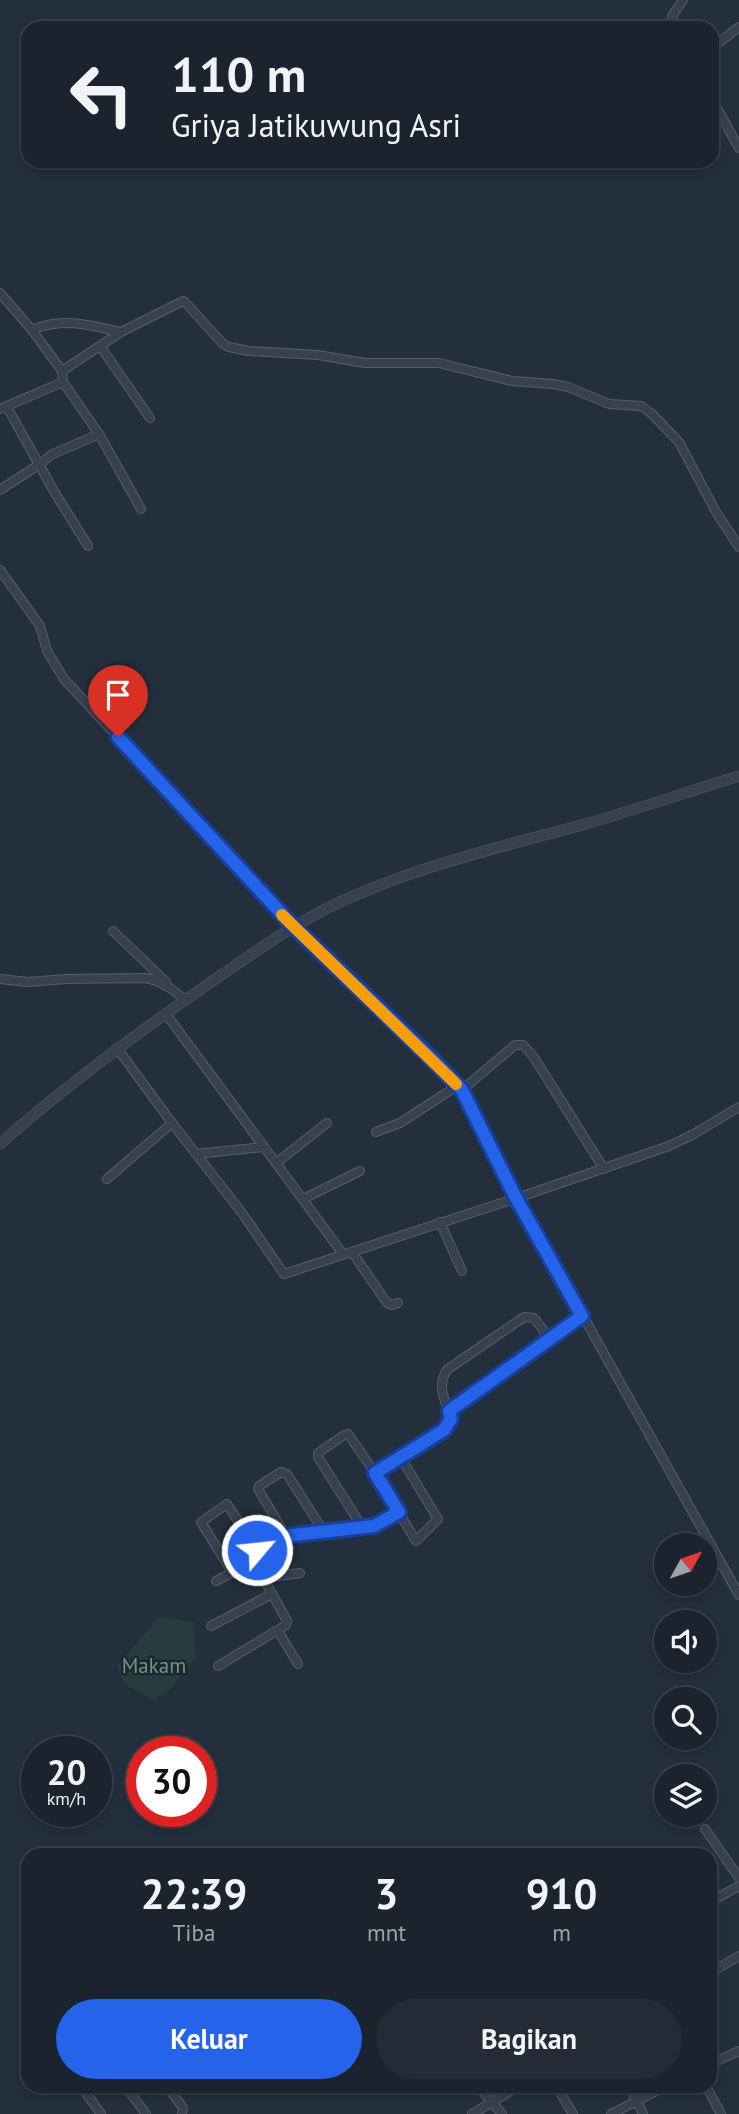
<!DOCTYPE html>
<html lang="id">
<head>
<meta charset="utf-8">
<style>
	:root { --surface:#1b232e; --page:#242b36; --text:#f1f3f6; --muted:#a0a4aa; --line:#39404a; --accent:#2563eb }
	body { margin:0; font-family:"PT Sans",sans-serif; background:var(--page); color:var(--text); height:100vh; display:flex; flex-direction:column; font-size:26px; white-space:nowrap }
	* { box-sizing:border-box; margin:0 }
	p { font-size:23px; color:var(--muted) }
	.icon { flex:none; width:38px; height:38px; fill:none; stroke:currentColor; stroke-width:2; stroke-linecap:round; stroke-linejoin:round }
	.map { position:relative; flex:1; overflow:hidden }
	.sheet { position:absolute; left:21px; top:1848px; width:696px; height:245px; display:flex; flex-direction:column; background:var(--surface); border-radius:21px; box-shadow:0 4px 10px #0003,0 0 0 2px var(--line) }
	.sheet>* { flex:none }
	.top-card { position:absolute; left:21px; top:21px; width:698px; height:147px; border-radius:21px; box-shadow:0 4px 10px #0003,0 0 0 2px var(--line); background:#1b232e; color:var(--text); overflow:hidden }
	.needle { width:46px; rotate:50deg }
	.buttons { position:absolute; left:654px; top:1533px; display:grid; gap:14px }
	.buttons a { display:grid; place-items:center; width:63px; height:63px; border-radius:50%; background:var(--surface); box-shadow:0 4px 10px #0003,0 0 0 2px var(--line); font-size:35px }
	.speed { position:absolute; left:21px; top:1736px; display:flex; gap:14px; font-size:35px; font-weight:700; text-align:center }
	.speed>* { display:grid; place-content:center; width:91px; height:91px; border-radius:50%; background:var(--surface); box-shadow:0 4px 10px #0003,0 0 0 2px var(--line); line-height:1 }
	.speed small { font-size:18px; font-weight:400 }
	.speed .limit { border:10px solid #d22; background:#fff; color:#111 }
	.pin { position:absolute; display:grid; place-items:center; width:60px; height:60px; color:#fff; margin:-72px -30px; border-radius:50% 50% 50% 0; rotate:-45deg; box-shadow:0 0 7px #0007 }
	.pin .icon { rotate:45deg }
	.me { position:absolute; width:77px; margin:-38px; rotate:62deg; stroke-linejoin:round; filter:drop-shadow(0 0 5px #0008) }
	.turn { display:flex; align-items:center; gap:24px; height:147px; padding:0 35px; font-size:32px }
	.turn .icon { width:91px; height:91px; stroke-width:2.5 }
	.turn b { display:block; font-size:49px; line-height:60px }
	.eta { display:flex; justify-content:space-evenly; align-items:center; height:119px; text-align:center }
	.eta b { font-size:42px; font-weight:800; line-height:49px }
	.cta { display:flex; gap:14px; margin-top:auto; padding:14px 35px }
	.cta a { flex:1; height:80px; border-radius:42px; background:var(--accent); color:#fff; font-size:28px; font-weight:800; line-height:80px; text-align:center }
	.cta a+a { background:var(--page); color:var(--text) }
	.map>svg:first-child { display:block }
</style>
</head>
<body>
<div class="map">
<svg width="739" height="2114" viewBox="0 0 739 2114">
	<rect width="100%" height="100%" fill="#242f3e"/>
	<path fill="#263c3f" d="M159,1617L193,1622L196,1657L172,1688L154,1700L124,1684L117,1666Z"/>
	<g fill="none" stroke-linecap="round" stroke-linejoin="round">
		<defs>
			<g id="minor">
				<path d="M674,28L672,16L683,0"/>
				<path d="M712,48L739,27"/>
				<path d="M712,99L739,148"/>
				<path d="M0,293L32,330L62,371"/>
				<path d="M32,330C62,317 90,325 121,332"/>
				<path d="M100,346L150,418"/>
				<path d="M7,407L55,493L88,546"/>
				<path d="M0,409L63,382"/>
				<path d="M0,490L40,464L51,455L99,434"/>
				<path d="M141,509L99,434L63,382L62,371L121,332L183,301L185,302L223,344L229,347L248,351L318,355L365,363H439L512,381L553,384L568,387L609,404L641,406L652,414L679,442L716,512L739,547"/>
				<path d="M0,570L40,626L47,651L64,679L293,926L432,1060L462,1090L517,1198L739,1595"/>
				<path d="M113,931L166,982"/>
				<path d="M0,979L28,982L66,979L145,978C162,981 172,989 185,1000"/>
				<path d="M166,1014L343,1254"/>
				<path d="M117,1048L172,1123L242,1213L284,1274L517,1198L669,1146L692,1135L739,1107"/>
				<path d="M462,1090L515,1045H523L533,1056L604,1169"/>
				<path d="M376,1132L400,1123L457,1086"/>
				<path d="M196,1154L264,1147"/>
				<path d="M276,1163L327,1123"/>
				<path d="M107,1179L172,1123"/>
				<path d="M303,1199L360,1171"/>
				<path d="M440,1222L462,1271"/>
				<path d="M352,1252L387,1303L392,1305L398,1303"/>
				<path d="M449,1411L581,1316"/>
				<path d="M401,1458L438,1519L416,1541L375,1473L444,1430L451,1419C446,1402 435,1385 448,1369L524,1317L534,1318L550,1339"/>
				<path d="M362,1527L318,1457V1453L344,1435L348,1434L375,1473"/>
				<path d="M286,1536L258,1489L259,1486L281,1472L287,1474L324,1532"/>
				<path d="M232,1572L201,1522L227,1504L257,1550"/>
				<path d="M263,1578L300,1573"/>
				<path d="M216,1581L254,1561"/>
				<path d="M211,1626L272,1594"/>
				<path d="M278,1631L298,1664"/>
				<path d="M218,1666L286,1625L287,1621L254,1561L261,1541L267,1538L374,1526L399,1512"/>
				<path d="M705,1829L739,1878"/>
				<path d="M710,1902L739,1886"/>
				<path d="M710,1973L739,1956"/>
				<path d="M710,2064L739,2051"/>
				<path d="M81,2086L101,2114"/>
				<path d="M125,2086L146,2114"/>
				<path d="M167,2086L183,2108L182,2114"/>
				<path d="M478,2086L502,2114"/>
				<path d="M556,2086L573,2114"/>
				<path d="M629,2086L643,2114"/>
				<path d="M706,2086L721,2114"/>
				<path d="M472,2114L519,2086"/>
				<path d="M611,2114L666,2086"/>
			</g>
			<path id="tertiary" d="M0,1144C67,1084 140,1031 214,980C255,952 295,923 340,902C417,866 501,847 582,825C635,810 687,792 739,776"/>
		</defs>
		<use href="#minor" stroke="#565f6c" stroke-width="10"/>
		<use href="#tertiary" stroke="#565f6c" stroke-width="11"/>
		<use href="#minor" stroke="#38414e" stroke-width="8"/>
		<use href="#tertiary" stroke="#38414e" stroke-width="10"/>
	</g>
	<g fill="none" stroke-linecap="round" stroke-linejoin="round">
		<defs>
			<path id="route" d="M118,737L293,926L432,1059L462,1090L516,1198L582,1316L449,1411L451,1419L444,1430L375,1473L399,1512L374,1526L267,1538L261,1541L257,1550"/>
		</defs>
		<use href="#route" stroke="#184099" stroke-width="18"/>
		<use href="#route" stroke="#2563eb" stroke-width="12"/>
		<path stroke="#f59e0b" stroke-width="12" d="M282,915L456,1084"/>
	</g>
	<g text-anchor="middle" stroke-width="5" stroke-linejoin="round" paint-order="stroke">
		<g font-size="21" fill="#6b9a76" stroke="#1d2633">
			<text x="154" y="1673">Makam</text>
		</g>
	</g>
</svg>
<div class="buttons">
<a><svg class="needle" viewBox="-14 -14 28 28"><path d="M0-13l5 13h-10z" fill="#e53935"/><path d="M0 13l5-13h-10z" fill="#a0a4aa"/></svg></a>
<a><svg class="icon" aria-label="sound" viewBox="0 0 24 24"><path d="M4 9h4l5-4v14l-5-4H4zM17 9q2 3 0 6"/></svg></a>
<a><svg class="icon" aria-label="search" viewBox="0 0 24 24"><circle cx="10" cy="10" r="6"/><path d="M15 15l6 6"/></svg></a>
<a><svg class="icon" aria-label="layers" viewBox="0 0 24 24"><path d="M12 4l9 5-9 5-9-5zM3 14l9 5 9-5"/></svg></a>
</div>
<div class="speed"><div>20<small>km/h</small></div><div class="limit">30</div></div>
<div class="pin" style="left:118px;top:737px;background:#d93025"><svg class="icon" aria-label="arrive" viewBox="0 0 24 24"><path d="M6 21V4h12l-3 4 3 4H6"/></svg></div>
<svg class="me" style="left:257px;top:1550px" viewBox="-20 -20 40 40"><circle r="17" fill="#2563eb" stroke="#fff" stroke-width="3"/><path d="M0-11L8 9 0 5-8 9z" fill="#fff"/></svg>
<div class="top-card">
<div class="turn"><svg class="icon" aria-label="left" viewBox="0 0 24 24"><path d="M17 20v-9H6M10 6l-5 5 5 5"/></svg><div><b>110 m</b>Griya Jatikuwung Asri</div></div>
</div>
<section class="sheet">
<div class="eta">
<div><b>22:39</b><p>Tiba</p></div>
<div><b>3</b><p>mnt</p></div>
<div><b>910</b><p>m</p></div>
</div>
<div class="cta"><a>Keluar</a><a>Bagikan</a></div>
</section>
</div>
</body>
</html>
